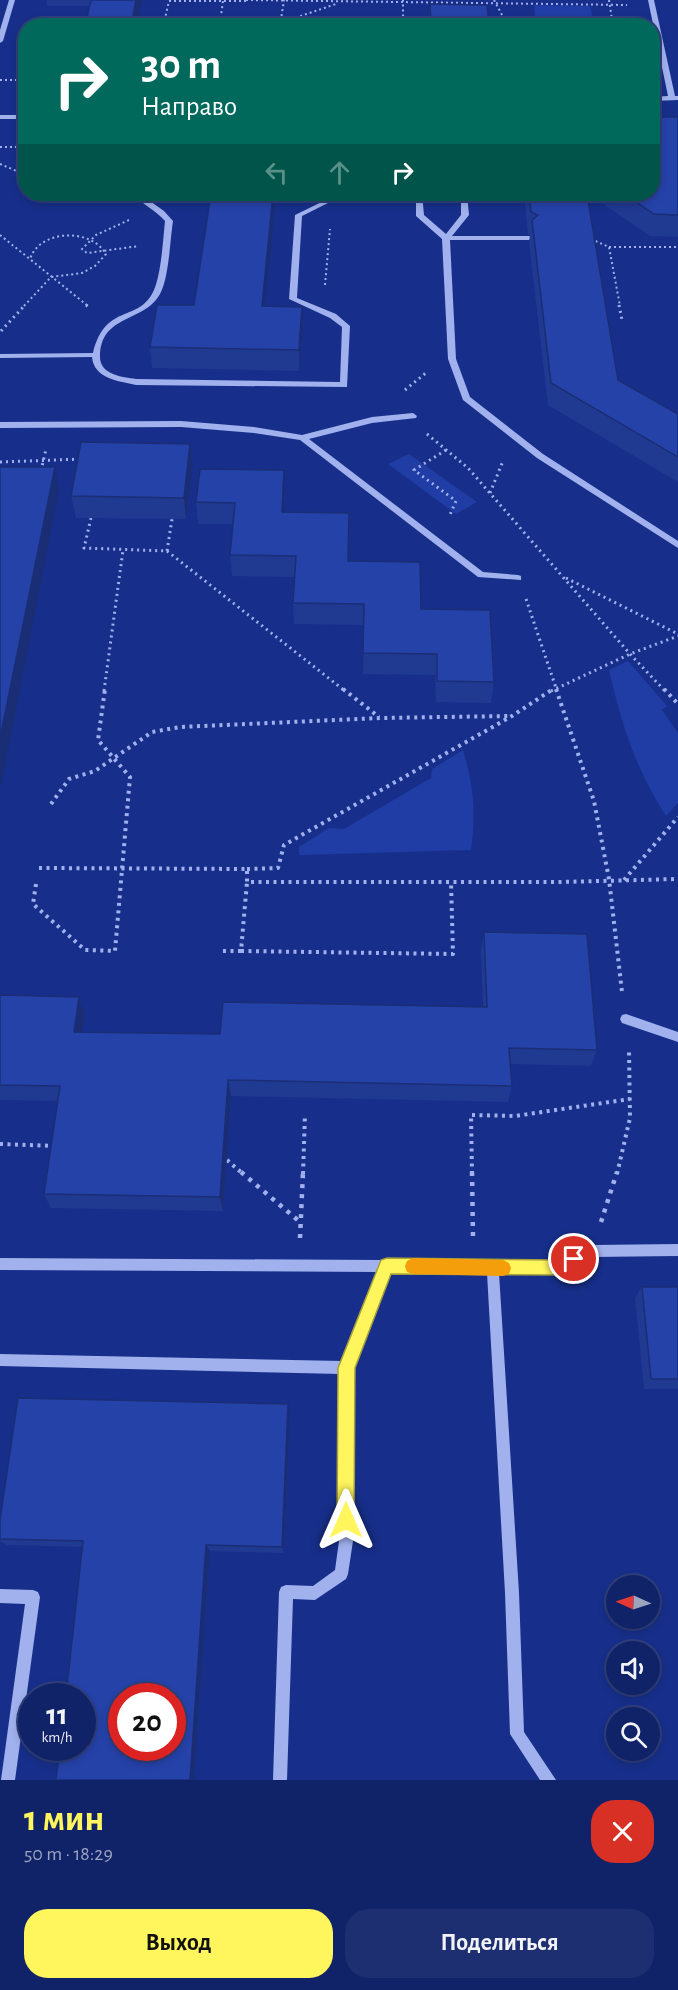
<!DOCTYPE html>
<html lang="ru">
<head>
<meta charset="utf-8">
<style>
	:root { --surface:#112368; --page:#1e2f71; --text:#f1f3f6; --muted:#9ca4c0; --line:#30407c; --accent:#fff55d }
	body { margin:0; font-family:"Alegreya Sans",sans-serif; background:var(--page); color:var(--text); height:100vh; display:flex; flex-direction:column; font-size:22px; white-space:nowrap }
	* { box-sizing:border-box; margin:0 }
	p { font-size:20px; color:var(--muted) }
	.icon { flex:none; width:33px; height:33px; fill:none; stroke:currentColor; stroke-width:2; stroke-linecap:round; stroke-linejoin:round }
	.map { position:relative; height:1780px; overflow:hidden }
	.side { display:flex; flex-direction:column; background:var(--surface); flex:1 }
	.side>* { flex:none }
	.top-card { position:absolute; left:18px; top:18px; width:642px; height:183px; border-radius:24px; box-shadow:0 3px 9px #0003,0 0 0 2px var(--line); background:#00695c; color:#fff; overflow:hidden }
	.needle { width:39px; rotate:273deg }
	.fabs { position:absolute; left:606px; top:1575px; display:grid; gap:12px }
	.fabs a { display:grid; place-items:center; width:54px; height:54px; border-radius:50%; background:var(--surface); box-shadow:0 3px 9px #0003,0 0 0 2px var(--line); font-size:30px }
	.speed { position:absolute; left:18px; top:1683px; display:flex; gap:12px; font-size:30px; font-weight:700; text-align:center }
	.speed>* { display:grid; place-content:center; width:78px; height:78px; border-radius:50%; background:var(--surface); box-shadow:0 3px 9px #0003,0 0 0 2px var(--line); line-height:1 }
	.speed small { font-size:15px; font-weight:400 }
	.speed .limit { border:9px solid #d22; background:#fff; color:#111 }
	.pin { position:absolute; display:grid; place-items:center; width:51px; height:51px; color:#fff; margin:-26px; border:3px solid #fff; border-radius:50%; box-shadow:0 2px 6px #0007 }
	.me { position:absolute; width:66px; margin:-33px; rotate:0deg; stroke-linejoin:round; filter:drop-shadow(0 0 4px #0008) }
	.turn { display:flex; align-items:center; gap:21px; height:126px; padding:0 24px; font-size:27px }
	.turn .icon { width:78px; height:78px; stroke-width:2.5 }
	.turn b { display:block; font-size:42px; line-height:51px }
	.lanes { display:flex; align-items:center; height:57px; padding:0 24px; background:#0003; justify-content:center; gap:30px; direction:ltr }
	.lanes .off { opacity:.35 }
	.round { display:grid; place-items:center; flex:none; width:63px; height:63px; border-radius:24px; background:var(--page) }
	.overview { display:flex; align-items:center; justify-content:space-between; height:102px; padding:0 24px }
	h1 { font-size:36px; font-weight:600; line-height:45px; color:var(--accent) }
	.action { display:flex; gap:12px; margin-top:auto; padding:12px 24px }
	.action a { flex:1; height:69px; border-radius:24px; background:var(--accent); color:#111; font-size:24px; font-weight:600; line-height:69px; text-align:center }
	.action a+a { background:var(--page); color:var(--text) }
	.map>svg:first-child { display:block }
</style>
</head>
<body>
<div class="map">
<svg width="678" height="1780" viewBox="0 0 678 1780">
	<rect width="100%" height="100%" fill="#172f8a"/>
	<g fill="#1f3da4">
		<path d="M534,5L590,6L594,25H536Z"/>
		<path d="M409,454L477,502L456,514L388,464Z"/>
		<path d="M628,661L667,706L662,710L678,733V803L666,816C635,767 622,726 609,670Z"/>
		<path d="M463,750C474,787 476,812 471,850L299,855V847L329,828L344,829L431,778L432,769Z"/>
	</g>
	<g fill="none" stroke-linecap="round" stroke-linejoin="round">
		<g stroke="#a0b1ee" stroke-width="2" stroke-dasharray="2 3" stroke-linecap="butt">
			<path d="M246,0L627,5"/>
			<path d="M494,0L508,26"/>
			<path d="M609,0L613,26"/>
			<path d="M246,1H169L164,23H403V0"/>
			<path d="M286,21L336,4"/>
			<path d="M220,23L223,1"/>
			<path d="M280,26L284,0"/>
			<path d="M0,80H26"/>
			<path d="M0,147H26"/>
			<path d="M0,164L19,172L26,178"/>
			<path d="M45,194L109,197"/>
			<path d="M129,220L96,235L82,249L87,253L139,246"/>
			<path d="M0,235L88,306"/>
			<path d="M591,239L609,247L620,306"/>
			<path d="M609,247H678"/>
			<path d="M325,285L330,229"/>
			<path d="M24,306L51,277L82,273L95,266L106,254C91,228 40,229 30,259"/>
		</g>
		<g stroke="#a0b1ee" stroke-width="3" stroke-dasharray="2 4" stroke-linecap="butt">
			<path d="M86,305L90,308"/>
			<path d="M619,305L622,320"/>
			<path d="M1,331L25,305"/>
			<path d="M405,390L427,372"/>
			<path d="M427,434L468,468L630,654L665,691"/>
			<path d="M446,450L414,470L456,501L449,517"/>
			<path d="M0,462L83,459"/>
			<path d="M41,471L46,449"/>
			<path d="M490,493L503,461"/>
			<path d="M91,518L84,548L167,551L172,519"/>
			<path d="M167,551L345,691"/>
			<path d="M566,578L678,634"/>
			<path d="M526,599L557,691"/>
			<path d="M104,691L123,550"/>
			<path d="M551,691L630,654L678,636"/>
		</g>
		<g stroke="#a0b1ee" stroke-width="4" stroke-dasharray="3 4.5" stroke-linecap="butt">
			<path d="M343,689L379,717"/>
			<path d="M556,689L594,801L609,879L622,992"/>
			<path d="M664,689L678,704"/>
			<path d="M51,804L69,779L95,771L152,732L180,727L380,718L509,716"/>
			<path d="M39,868L247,869V882H560L678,879"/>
			<path d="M247,869L278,868L284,845L512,716L553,689"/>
			<path d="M624,880L678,817"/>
			<path d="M36,884L33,904L85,950L115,951L130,777L98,740L105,689"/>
			<path d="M223,951H241L247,882"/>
			<path d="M241,951L453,954L451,882"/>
			<path d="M0,1144L56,1146"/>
			<path d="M227,1160L243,1174"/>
			<path d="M303,1174L305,1114"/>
			<path d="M472,1174L471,1115L515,1116L630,1099"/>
			<path d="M617,1174L630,1118L629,1050"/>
		</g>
		<g stroke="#a0b1ee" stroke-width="4.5" stroke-dasharray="4 6" stroke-linecap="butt">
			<path d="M241,1172L300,1222"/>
			<path d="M472,1172L473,1237"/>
			<path d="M601,1222L617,1172"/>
			<path d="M300,1238L303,1172"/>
		</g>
		<g fill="#a0b1ee" fill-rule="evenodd">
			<path d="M9,0H15L3,41L0,43V30Z"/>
			<path d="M648,0H654L675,96H678V100L652,101V97L668,96Z"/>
			<rect x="0" y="115" width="26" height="4"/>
			<path d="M134,194H140L164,211L173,221C170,240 169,278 160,294C144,323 100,314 100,357C100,375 123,377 136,379L340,382L342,327L330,318L289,299L295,215L338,194H345L344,195L302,216L297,298L336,314L350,326L347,387L136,385C119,381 94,379 92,357L0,358V354L93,353C105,304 136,322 152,294C161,279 163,240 165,221C156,210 142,205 134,194Z"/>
			<path d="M416,194H422L424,215L446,234L461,215V194H467L469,215L452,236H529L533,238L529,240H450L456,359L470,397L543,454L678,541V548L537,458L463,400L448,359L442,239L416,216Z"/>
			<path d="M413,413L417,416L416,418L372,423L309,439L483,572L518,575L521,576V580L478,577L300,440L254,433L181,427L0,428V422L181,421L254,427L302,435L372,417Z"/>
			<path d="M626,1014L678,1032V1042L622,1023L620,1019L622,1015Z"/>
			<path d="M678,1244V1256L592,1257L556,1273H499L519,1593L524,1732L556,1780H540L510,1734L505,1593L487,1273L391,1272L352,1368L353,1541L348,1574L346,1579L315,1600L293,1599L287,1780H273L279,1592L281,1587L286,1585L313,1586L335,1570L339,1541L340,1374L0,1366V1354L342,1361L378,1272L0,1270V1258L556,1261L592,1245Z"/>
			<path d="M0,1589L33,1590L38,1592L40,1597L15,1780H1L25,1604L0,1603Z"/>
		</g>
	</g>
	<g fill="#203991">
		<path d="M46,0H142L137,26H85L90,6H47Z"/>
		<path d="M430,4L489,26H429Z"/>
		<path d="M660,117H678V237L650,236L589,194H652Z"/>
		<path d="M173,194H314V199L276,198L265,306L303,327L299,371L152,368L150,347L194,305L211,197L173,196Z"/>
		<path d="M524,194H587L618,380L678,414V482L548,405L529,242L530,235L528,234Z"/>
		<path d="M193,466L186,519L76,518L71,496Z"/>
		<path d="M285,492L284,512L348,561L421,609L494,682L491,703L436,702L435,675L363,674L364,625L294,624L293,603L295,577L232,576L230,555L233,524H198L196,502Z"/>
		<path d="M484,932L597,1050L591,1066L510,1064L512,1086L508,1102L231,1096L223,1211L51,1208L44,1194L58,1101L0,1100V995L79,997L85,1014L82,1032L220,1034L483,1007L481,950Z"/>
		<path d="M642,1287H678V1389H644L635,1298Z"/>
		<path d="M290,1414L284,1553L210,1551L194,1780H56L83,1547L7,1545L0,1541V1520Z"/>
	</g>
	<g fill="#1a2e76">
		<path d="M136,0H142L137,26H131Z"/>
		<path d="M273,194H276V198L263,327L262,306Z"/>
		<path d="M302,307L303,327L299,371V350Z"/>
		<path d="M190,444L193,466L186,519L184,498Z"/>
		<path d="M55,467L59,489L1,786L0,783V738Z"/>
		<path d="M284,470L285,492L283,534L282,512Z"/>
		<path d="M79,997L85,1014L80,1048L74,1032Z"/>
		<path d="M228,1080L231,1096L223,1211L220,1197Z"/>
		<path d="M288,1404L290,1414L284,1553L282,1547Z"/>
		<path d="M206,1545L210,1551L194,1780H190Z"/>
	</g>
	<g fill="#2542a9" stroke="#1a2e76" stroke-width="1.5" fill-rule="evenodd">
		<path d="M91,0H136L131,26H85Z"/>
		<path d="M430,4L487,5L489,26H431Z"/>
		<path d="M652,109H658L660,117H678V215L654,214L624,194H652Z"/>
		<path d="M211,194H273L262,306L302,307L299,350L150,347L157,305H194Z"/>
		<path d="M529,194H587L618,380L678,414V457L551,383L532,220L538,215L531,212Z"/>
		<path d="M81,442L190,444L184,498L71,496Z"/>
		<path d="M0,467H55L0,738Z"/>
		<path d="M200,469L284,470L282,512L349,513L348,561L420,562L421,609L490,610L494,682L437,681V654L363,653L364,604L293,603L296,556L230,555L235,503L196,502Z"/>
		<path d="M484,932L587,934L597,1050L509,1048L512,1086L228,1080L220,1197L44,1194L60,1086L0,1085V995L79,997L74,1032L220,1034L223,1002L487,1007Z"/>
		<path d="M642,1287H678V1379H651Z"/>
		<path d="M18,1398L288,1404L282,1547L206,1545L190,1780H56L60,1748H82V1696H66L83,1541L0,1539V1520ZM122,1696H172V1748H122Z"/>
	</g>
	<path fill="#fff55d" stroke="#a69f3c" stroke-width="1.5" d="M574,1251L580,1254L582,1259L580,1265L556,1275L391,1274L355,1368L354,1520L352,1526L346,1528L339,1526L337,1520L338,1368L381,1260L387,1258L555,1260Z"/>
	<path fill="#f59e0b" d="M413,1258L503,1260L509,1263L511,1268L509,1274L503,1276L413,1274L407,1272L405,1266L407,1261Z"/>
</svg>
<div class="fabs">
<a><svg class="needle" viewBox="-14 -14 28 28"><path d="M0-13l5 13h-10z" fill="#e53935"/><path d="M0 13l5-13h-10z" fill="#9ca4c0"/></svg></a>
<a><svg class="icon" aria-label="sound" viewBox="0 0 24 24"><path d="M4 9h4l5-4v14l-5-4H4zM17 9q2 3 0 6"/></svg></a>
<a><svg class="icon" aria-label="search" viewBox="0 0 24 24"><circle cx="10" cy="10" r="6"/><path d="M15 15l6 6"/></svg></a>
</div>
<div class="speed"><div>11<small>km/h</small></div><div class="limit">20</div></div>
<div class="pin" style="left:574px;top:1259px;background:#d93025"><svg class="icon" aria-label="arrive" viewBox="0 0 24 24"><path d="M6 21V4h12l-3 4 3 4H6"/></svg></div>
<svg class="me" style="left:346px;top:1520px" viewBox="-20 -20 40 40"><path d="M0-17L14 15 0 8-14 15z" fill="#fff55d" stroke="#fff" stroke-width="4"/></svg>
<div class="top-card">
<div class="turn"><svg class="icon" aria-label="right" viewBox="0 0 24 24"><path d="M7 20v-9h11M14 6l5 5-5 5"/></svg><div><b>30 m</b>Направо</div></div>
<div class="lanes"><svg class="icon off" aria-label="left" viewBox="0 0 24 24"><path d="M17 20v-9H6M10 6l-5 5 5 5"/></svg><svg class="icon off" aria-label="ahead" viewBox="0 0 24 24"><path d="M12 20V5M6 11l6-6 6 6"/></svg><svg class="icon" aria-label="right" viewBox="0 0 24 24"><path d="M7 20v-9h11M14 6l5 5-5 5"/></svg></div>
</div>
</div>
<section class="side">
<div class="overview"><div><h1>1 мин</h1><p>50 m · 18:29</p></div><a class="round" style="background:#d93025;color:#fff"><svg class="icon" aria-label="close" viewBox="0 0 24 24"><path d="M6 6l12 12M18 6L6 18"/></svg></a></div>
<div class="action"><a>Выход</a><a>Поделиться</a></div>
</section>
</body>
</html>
